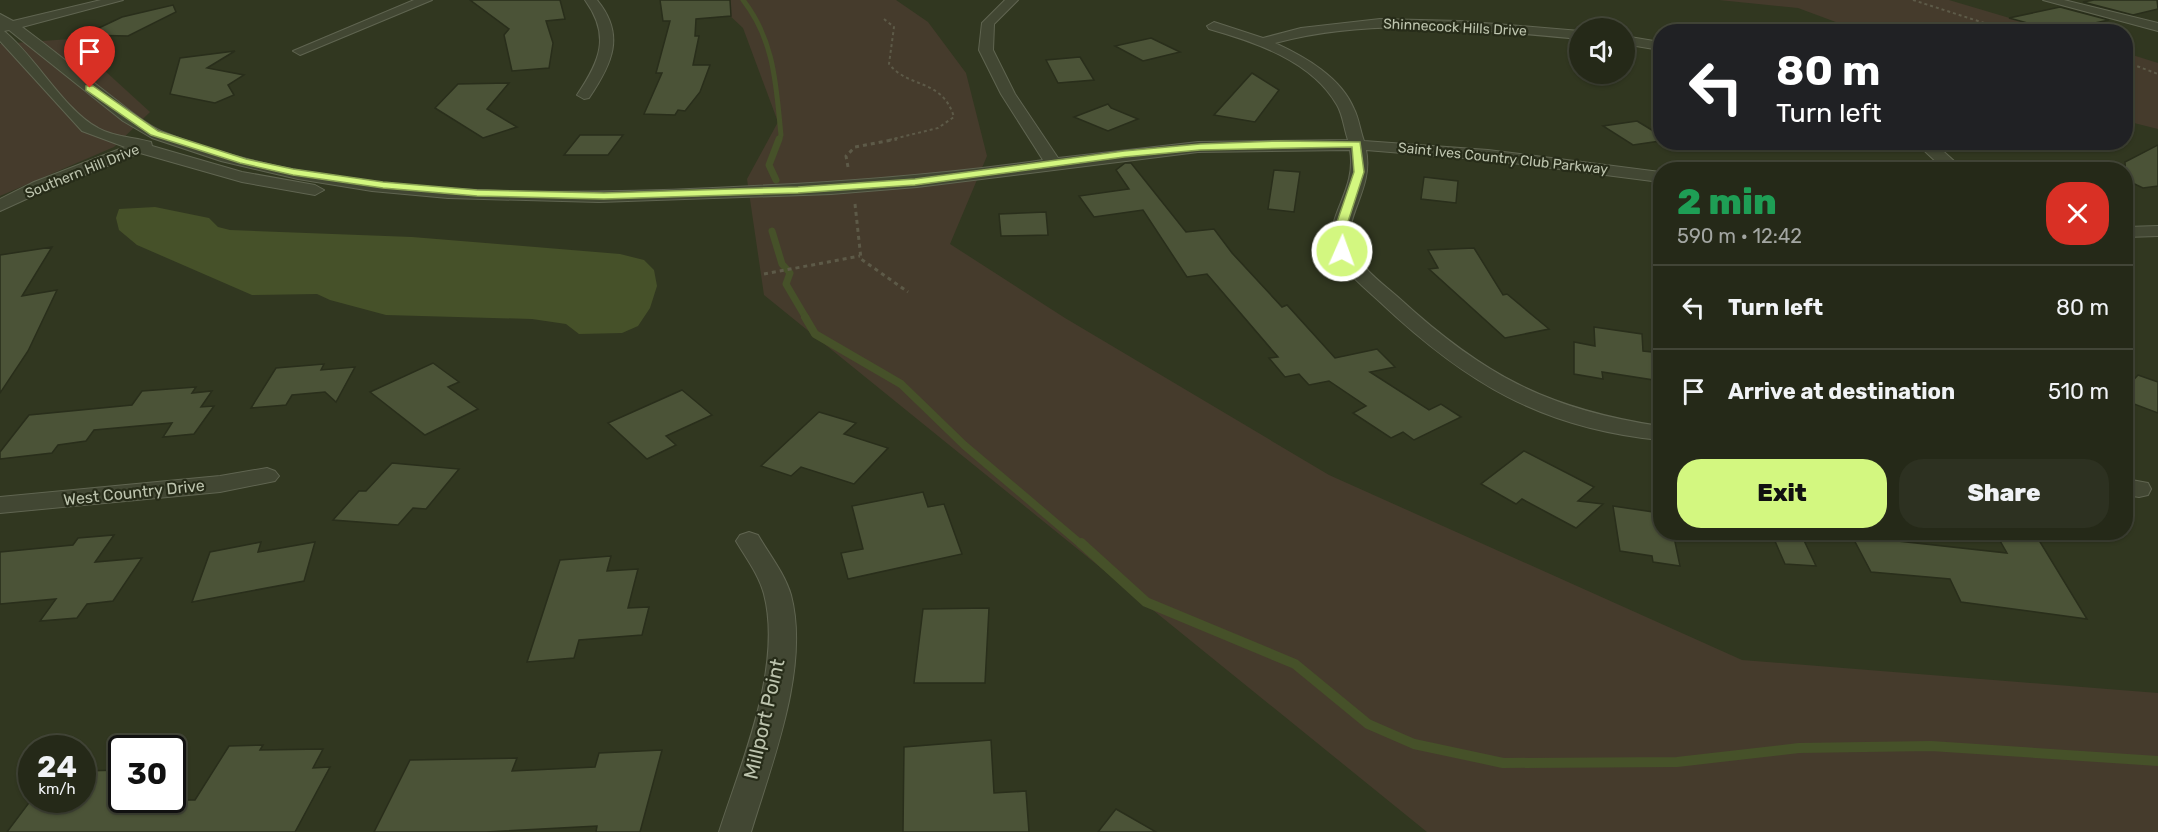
<!DOCTYPE html>
<html lang="en">
<head>
<meta charset="utf-8">
<style>
	:root { --surface:#252918; --page:#2d3121; --text:#f1f3f6; --muted:#a3a6a2; --line:#424537; --accent:#d3f780 }
	body { margin:0; font-family:Rubik,sans-serif; background:var(--page); color:var(--text); height:100vh; display:flex; flex-direction:column; font-size:22px; white-space:nowrap }
	* { box-sizing:border-box; margin:0 }
	p { font-size:20px; color:var(--muted) }
	.icon { flex:none; width:33px; height:33px; fill:none; stroke:currentColor; stroke-width:2; stroke-linecap:round; stroke-linejoin:round }
	.map { position:relative; flex:1; overflow:hidden }
	.sheet { position:absolute; left:1653px; top:162px; width:480px; height:378px; display:flex; flex-direction:column; background:var(--surface); border-radius:24px; box-shadow:0 2px 4px #0004,0 0 0 2px var(--line) }
	.sheet>* { flex:none }
	.top-card { position:absolute; left:1653px; top:24px; width:480px; height:126px; border-radius:24px; box-shadow:0 2px 4px #0004,0 0 0 2px var(--line); background:#202124; color:#fff; overflow:hidden }
	.fabs { position:absolute; left:1569px; top:18px; display:grid; gap:12px }
	.fabs a { display:grid; place-items:center; width:66px; height:66px; border-radius:50%; background:var(--surface); box-shadow:0 2px 4px #0004,0 0 0 2px var(--line); font-size:30px }
	.speed { position:absolute; left:18px; top:735px; display:flex; gap:12px; font-size:30px; font-weight:700; text-align:center }
	.speed>* { display:grid; place-content:center; width:78px; height:78px; border-radius:50%; background:var(--surface); box-shadow:0 2px 4px #0004,0 0 0 2px var(--line); line-height:1 }
	.speed small { font-size:15px; font-weight:400 }
	.speed .limit { border:3px solid #111; border-radius:9px; background:#fff; color:#111 }
	.pin { position:absolute; display:grid; place-items:center; width:51px; height:51px; color:#fff; margin:-62px -26px; border-radius:50% 50% 50% 0; rotate:-45deg; box-shadow:0 0 6px #0007 }
	.pin .icon { rotate:45deg }
	.me { position:absolute; width:66px; margin:-33px; rotate:2deg; stroke-linejoin:round; filter:drop-shadow(0 0 4px #0008) }
	.turn { display:flex; align-items:center; gap:21px; height:126px; padding:0 24px; font-size:27px }
	.turn .icon { width:78px; height:78px; stroke-width:2.5 }
	.turn b { display:block; font-size:42px; line-height:51px }
	.round { display:grid; place-items:center; flex:none; width:63px; height:63px; border-radius:24px; background:var(--page) }
	.summary { display:flex; align-items:center; justify-content:space-between; height:102px; padding:0 24px }
	h1 { font-size:36px; font-weight:800; line-height:45px; color:#1e9e55 }
	.action { display:flex; gap:12px; margin-top:auto; padding:12px 24px }
	.action a { flex:1; height:69px; border-radius:24px; background:var(--accent); color:#111; font-size:24px; font-weight:800; line-height:69px; text-align:center }
	.action a+a { background:var(--page); color:var(--text) }
	ul { padding:0; list-style:none }
	li { display:flex; align-items:center; gap:18px; height:84px; padding:0 24px; border-top:2px solid var(--line) }
	li div { flex:1 }
	li b { display:block; font-size:22px }
	li em { font-style:normal }
	.map>svg:first-child { display:block }
</style>
</head>
<body>
<div class="map">
<svg width="2158" height="832" viewBox="0 0 2158 832">
	<rect width="100%" height="100%" fill="#313720"/>
	<g fill="#453b2c">
		<path d="M713,0H896L928,22L966,73L987,156L950,244L1065,318L1329,475L1742,660L2158,693V832H1427L764,295L747,179L778,122L743,28Z"/>
		<path d="M1719,0H1949L2053,31H1860L1798,8Z"/>
		<path d="M70,39L150,112L114,147L0,196V44Z"/>
		<path d="M2126,53L2158,63V129L2126,121Z"/>
	</g>
	<path fill="#465129" d="M155,207L209,218L218,227L230,230L412,237L620,254L644,260L654,270L657,286L650,308L638,326L622,333L579,334L566,324L532,319L386,315L330,300L317,294L252,295L137,245L119,230L116,218L119,209Z"/>
	<g fill="none" stroke-linecap="round" stroke-linejoin="round">
		<path stroke="#465129" stroke-width="5" d="M743,0C775,41 776,86 781,135L779,140"/>
		<g stroke="#465129" stroke-width="7">
			<path d="M776,180L769,165L779,139"/>
			<path d="M772,231L782,264L790,273L786,284L806,318"/>
		</g>
		<path stroke="#465129" stroke-width="8" d="M805,317L815,334L901,384L964,445L1082,545"/>
		<path stroke="#465129" stroke-width="10" d="M1081,543L1146,602L1295,664L1368,724L1414,744L1503,763L1677,762L1799,748L1931,746L2158,761"/>
	</g>
	<g fill="#4b5337" stroke="#292e1b" stroke-width="1.5">
		<path d="M470,0H560L565,19L546,21L553,43L549,68L512,71L504,35L509,29Z"/>
		<path d="M660,0H730L731,16L696,19L695,36H699L693,65H710L700,92L685,111L678,110L675,115L644,114L662,73H656L670,21H663Z"/>
		<path d="M2094,0H2157L2158,9L2133,15L2083,2Z"/>
		<path d="M173,5L176,12L128,36L84,35L122,17Z"/>
		<path d="M2060,7L2109,20L2057,31L2009,18Z"/>
		<path d="M1151,38L1180,52L1143,61L1115,46Z"/>
		<path d="M235,51L207,68L244,75L228,85L234,95L215,103L170,94L180,58Z"/>
		<path d="M1080,57L1094,80L1058,83L1046,60Z"/>
		<path d="M1252,73L1279,90L1255,122L1214,115Z"/>
		<path d="M509,83L487,109L517,127L483,138L435,108L458,84Z"/>
		<path d="M1108,104L1111,108L1138,119L1108,131L1074,117Z"/>
		<path d="M1637,121L1660,135V141L1633,145L1603,126Z"/>
		<path d="M580,135H623L608,155H564Z"/>
		<path d="M2158,145V186L2143,188L2126,180L2125,162Z"/>
		<path d="M1125,163H1131L1186,232L1214,229L1232,253L1282,307L1287,305L1335,358L1377,349L1395,367L1370,372L1429,410L1441,404L1461,417L1414,440L1403,432L1391,438L1353,413L1366,406L1329,381L1309,385L1299,374L1285,377L1269,358L1278,357L1207,274L1187,277L1143,210L1094,217L1079,196L1129,189L1116,170Z"/>
		<path d="M1274,170L1300,172L1294,212L1268,209Z"/>
		<path d="M1424,177L1458,181L1456,203L1421,199Z"/>
		<path d="M1046,212L1048,235L1001,236L999,214Z"/>
		<path d="M52,247L22,296L57,290L28,351L0,393V255Z"/>
		<path d="M1474,248L1503,295L1507,294L1549,329L1505,338L1429,269L1438,268L1428,250Z"/>
		<path d="M1594,327L1642,334L1643,351L1652,352L1654,380L1602,372L1603,379L1574,374V342L1595,346Z"/>
		<path d="M433,363L459,382L448,387L478,409L425,435L370,392Z"/>
		<path d="M324,364L321,370L355,367L336,402L325,392L292,395L286,405L251,408L276,368Z"/>
		<path d="M2138,375L2158,382V413L2126,401V388Z"/>
		<path d="M196,387L192,393L212,391L201,407L214,406L194,434L163,437L172,423L94,430L86,441L58,445L52,453L0,459V452L29,415L132,405L142,391Z"/>
		<path d="M682,390L712,415L666,436L676,445L647,459L608,423Z"/>
		<path d="M819,412L856,423L844,434L888,448L854,484L801,467L791,476L761,466Z"/>
		<path d="M1524,451L1594,487L1578,501L1603,504L1576,528L1522,499L1516,504L1481,484Z"/>
		<path d="M392,463L459,469L426,509L413,508L398,525L333,520L359,491H366Z"/>
		<path d="M923,492L928,507L944,504L962,554L848,579L841,553L863,549L852,506Z"/>
		<path d="M1613,506L1660,513V532H1673L1680,566L1653,562L1652,556L1620,551Z"/>
		<path d="M1771,532H1800L1816,566L1785,564Z"/>
		<path d="M1995,532H2034L2087,619L1961,602L1950,579L1871,572L1852,536L2007,553Z"/>
		<path d="M114,535L95,562L142,558L113,601L87,604L77,618L40,621L56,599L0,604V552L73,545L78,538Z"/>
		<path d="M261,542L258,552L315,542L304,581L192,602L210,552Z"/>
		<path d="M611,556L607,571L638,569L628,608L649,607L642,635L579,640L574,658L527,662L560,560Z"/>
		<path d="M989,608L985,683H914L923,609Z"/>
		<path d="M991,740L994,793L1026,791L1029,832H903L904,747Z"/>
		<path d="M263,745L260,750L323,749L313,768L330,767L295,832H7L31,800H82V771L122,770V800H195L229,746Z"/>
		<path d="M662,750L640,832H596L597,826L486,832H374L410,760L517,758L512,771L595,767L599,753Z"/>
		<path d="M1116,809L1156,832H1098Z"/>
	</g>
	<g fill="none" stroke-linecap="round" stroke-linejoin="round">
		<defs>
			<g id="street">
				<path d="M101,0H123L22,27C52,49 81,73 111,96C127,108 144,124 163,132C329,198 538,196 713,188C824,183 933,176 1043,160L1001,94L979,50L982,23L1005,0H1018L994,24L993,50L1015,94L1058,158L1198,142L1348,140C1344,129 1343,115 1337,105C1312,61 1255,42 1209,29L1207,26L1214,22L1263,38L1301,28L1380,19L1460,21L1580,31V39C1478,30 1376,16 1275,43C1305,57 1341,77 1354,109C1359,119 1360,130 1364,141L1488,150L1660,172V182L1488,160L1366,150C1374,188 1344,216 1351,243C1358,267 1381,282 1399,298C1483,375 1547,409 1660,426V440C1541,428 1466,383 1380,302C1362,285 1338,268 1333,242C1327,214 1357,189 1350,150L1198,152L917,187L831,194L599,202L448,198L372,191L298,179L221,161L152,138L123,121L9,30L4,31C36,57 64,110 98,128C114,137 133,137 151,142L152,146L242,172L315,185L324,190L315,195L242,182L140,153L46,190L0,211V199L34,182L125,147L82,131L0,41V14L13,21Z"/>
				<path d="M414,0H432L300,55L293,51Z"/>
				<path d="M585,0H597C626,35 612,64 589,98L584,99L577,95C600,61 611,36 585,0Z"/>
				<path d="M2043,0H2064L2158,23V31Z"/>
				<path d="M1624,36L1660,42V50L1624,44Z"/>
				<path d="M1915,142H1933L1964,170H1945Z"/>
				<path d="M2158,226V236L2126,237V227Z"/>
				<path d="M267,468L275,471L279,476L275,481L220,492L0,513V497L220,476Z"/>
				<path d="M2126,479L2148,483L2151,489L2148,495L2139,497L2126,495Z"/>
				<path d="M749,532L758,535C769,554 785,574 791,595C810,668 772,762 751,832H719C741,763 783,667 764,594C759,575 746,558 736,541L740,535Z"/>
			</g>
		</defs>
		<use href="#street" stroke="#606551" stroke-width="2"/>
		<g stroke="#5d5a48" stroke-width="2" stroke-dasharray="3 3" stroke-linecap="butt">
			<path d="M1913,0L2012,32"/>
			<path d="M884,19L894,27L889,64C909,89 942,78 954,117L938,128L889,140"/>
			<path d="M2126,62L2158,74"/>
		</g>
		<g stroke="#5d5a48" stroke-width="3" stroke-dasharray="4 4" stroke-linecap="butt">
			<path d="M848,167L846,156L855,147L897,139"/>
			<path d="M855,204L861,259L908,292"/>
			<path d="M764,274L860,256"/>
		</g>
		<use href="#street" fill="#424733" fill-rule="evenodd"/>
	</g>
	<path fill="#d3f780" stroke="#89a153" stroke-width="1.5" d="M86,86H93L158,131L246,159L293,169L383,182L477,190L604,193L798,187L915,179L1124,151L1200,144L1278,141L1360,142L1364,172L1345,231L1347,251L1342,254L1336,251L1334,231L1354,172L1352,147L1200,150L1124,157L915,185L798,193L604,199L477,196L383,188L293,175L240,163L151,135L86,90Z"/>
	<g text-anchor="middle" stroke-width="4.5" stroke-linejoin="round" paint-order="stroke">
		<g font-size="14" fill="#bdc4ae" stroke="#272c19">
			<text transform="translate(1455 27) rotate(3)" y="5">Shinnecock Hills Drive</text>
			<text transform="translate(1503 158) rotate(6)" y="5">Saint Ives Country Club Parkway</text>
			<text transform="translate(82 171) rotate(-22)" y="5">Southern Hill Drive</text>
		</g>
		<g font-size="16" fill="#bdc4ae" stroke="#272c19">
			<text transform="translate(134 492) rotate(-6)" y="6">West Country Drive</text>
		</g>
		<g font-size="20" fill="#bdc4ae" stroke="#272c19">
			<text transform="translate(764 719) rotate(-77)" y="7">Millport Point</text>
		</g>
	</g>
</svg>
<div class="fabs">
<a><svg class="icon" aria-label="sound" viewBox="0 0 24 24"><path d="M4 9h4l5-4v14l-5-4H4zM17 9q2 3 0 6"/></svg></a>
</div>
<div class="speed"><div>24<small>km/h</small></div><div class="limit">30</div></div>
<div class="pin" style="left:90px;top:88px;background:#d93025"><svg class="icon" aria-label="arrive" viewBox="0 0 24 24"><path d="M6 21V4h12l-3 4 3 4H6"/></svg></div>
<svg class="me" style="left:1342px;top:251px" viewBox="-20 -20 40 40"><circle r="17" fill="#d3f780" stroke="#fff" stroke-width="3"/><path d="M0-11L8 9 0 5-8 9z" fill="#fff"/></svg>
<div class="top-card">
<div class="turn"><svg class="icon" aria-label="left" viewBox="0 0 24 24"><path d="M17 20v-9H6M10 6l-5 5 5 5"/></svg><div><b>80 m</b>Turn left</div></div>
</div>
<section class="sheet">
<div class="summary"><div><h1>2 min</h1><p>590 m · 12:42</p></div><a class="round" style="background:#d93025;color:#fff"><svg class="icon" aria-label="close" viewBox="0 0 24 24"><path d="M6 6l12 12M18 6L6 18"/></svg></a></div>
<ul>
<li><svg class="icon" aria-label="left" viewBox="0 0 24 24"><path d="M17 20v-9H6M10 6l-5 5 5 5"/></svg><div><b>Turn left</b></div><em>80 m</em></li>
<li><svg class="icon" aria-label="arrive" viewBox="0 0 24 24"><path d="M6 21V4h12l-3 4 3 4H6"/></svg><div><b>Arrive at destination</b></div><em>510 m</em></li>
</ul>
<div class="action"><a>Exit</a><a>Share</a></div>
</section>
</div>
</body>
</html>
